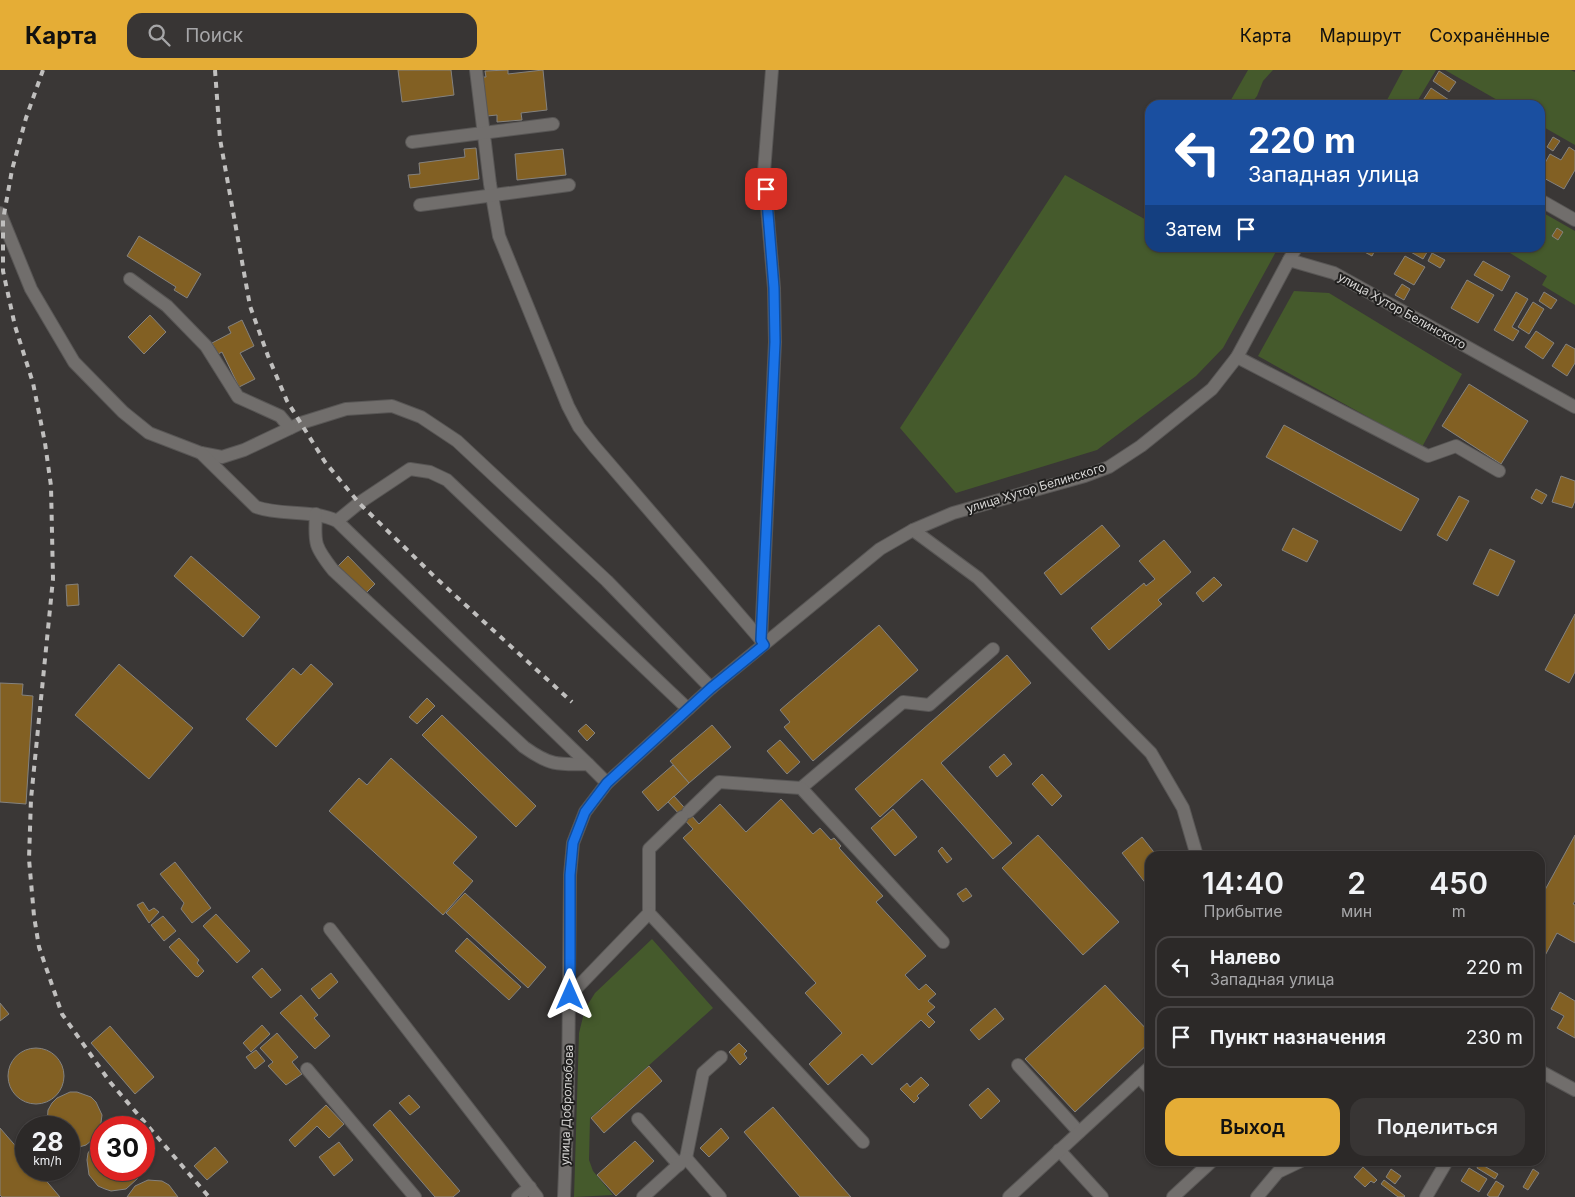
<!DOCTYPE html>
<html lang="ru">
<head>
<meta charset="utf-8">
<style>
	:root { --surface:#2c2928; --page:#383534; --text:#f1f3f6; --muted:#a6a6a8; --line:#484545; --accent:#e5ad36 }
	body { margin:0; font-family:Inter,sans-serif; background:var(--page); color:var(--text); height:100vh; display:flex; flex-direction:column; font-size:19px; white-space:nowrap }
	* { box-sizing:border-box; margin:0 }
	p { font-size:16px; color:var(--muted) }
	.icon { flex:none; width:28px; height:28px; fill:none; stroke:currentColor; stroke-width:2; stroke-linecap:round; stroke-linejoin:round }
	.map { position:relative; flex:1; overflow:hidden }
	.side { position:absolute; left:1145px; top:781px; width:400px; height:315px; display:flex; flex-direction:column; background:var(--surface); border-radius:15px; box-shadow:0 1px 4px #0004,0 0 0 1px var(--line) }
	.side>* { flex:none }
	.guide { position:absolute; left:1145px; top:30px; width:400px; height:152px; border-radius:15px; box-shadow:0 1px 4px #0004,0 0 0 1px var(--line); background:#1a4fa0; color:#fff; overflow:hidden }
	.speed { position:absolute; left:15px; top:1046px; display:flex; gap:10px; font-size:25px; font-weight:700; text-align:center }
	.speed>* { display:grid; place-content:center; width:65px; height:65px; border-radius:50%; background:var(--surface); box-shadow:0 1px 4px #0004,0 0 0 1px var(--line); line-height:1 }
	.speed small { font-size:12px; font-weight:400 }
	.speed .limit { border:8px solid #d22; background:#fff; color:#111 }
	.pin { position:absolute; display:grid; place-items:center; width:42px; height:42px; color:#fff; margin:-21px; border-radius:10px; box-shadow:0 2px 8px #0006 }
	.me { position:absolute; width:55px; margin:-28px; rotate:0deg; stroke-linejoin:round; filter:drop-shadow(0 0 4px #0008) }
	.turn { display:flex; align-items:center; gap:18px; height:105px; padding:0 20px; font-size:22px }
	.turn .icon { width:65px; height:65px; stroke-width:2.5 }
	.turn b { display:block; font-size:35px; line-height:42px }
	.then { display:flex; align-items:center; height:48px; padding:0 20px; background:#0003; gap:10px; font-size:19px }
	.eta { display:flex; justify-content:space-evenly; align-items:center; height:85px; text-align:center }
	.eta b { font-size:30px; font-weight:600; line-height:35px }
	.button { display:flex; gap:10px; margin-top:auto; padding:10px 20px }
	.button a { flex:1; height:58px; border-radius:15px; background:var(--accent); color:#111; font-size:20px; font-weight:600; line-height:58px; text-align:center }
	.button a+a { background:var(--page); color:var(--text) }
	ul { padding:0; list-style:none }
	li { display:flex; align-items:center; gap:15px; height:62px; margin:0 10px 8px; padding:0 10px; border:2px solid var(--line); border-radius:15px }
	li div { flex:1 }
	li b { display:block; font-size:19px }
	li em { font-style:normal }
	header { display:flex; align-items:center; gap:30px; box-sizing:border-box; height:70px; padding:0 25px; background:var(--accent); color:#111 }
	header strong { font-size:24px }
	nav { display:flex; gap:28px; margin-inline-start:auto; font-size:18px }
	.search { width:350px; height:45px; background:var(--page); display:flex; align-items:center; gap:12px; box-sizing:border-box; padding:0 18px; border-radius:15px; color:var(--muted); font-size:19px }
	.map>svg:first-child { display:block }
</style>
</head>
<body>
<header>
<strong>Карта</strong>
<div class="search"><svg class="icon" aria-label="search" viewBox="0 0 24 24"><circle cx="10" cy="10" r="6"/><path d="M15 15l6 6"/></svg>Поиск</div>
<nav><a>Карта</a><a>Маршрут</a><a>Сохранённые</a></nav>
</header>
<div class="map">
<svg width="1575" height="1127" viewBox="0 0 1575 1127">
	<rect width="100%" height="100%" fill="#3a3736"/>
	<g fill="#455a2c">
		<path d="M1248,0H1273L1263,11L1257,26L1250,35H1228Z"/>
		<path d="M1403,0H1436L1415,35H1396L1387,30Z"/>
		<path d="M1445,0H1571L1575,2V75L1540,55V35H1506Z"/>
		<path d="M1065,105L1150,152V178H1278L1223,278L1196,306L1097,380L956,423L900,358Z"/>
		<path d="M1540,141L1575,161V235L1542,215L1547,206L1502,178H1540Z"/>
		<path d="M1294,221L1329,223L1462,304L1422,377L1258,286Z"/>
		<path d="M652,869L713,938L590,1048L589,1090L593,1101L613,1125L574,1127L579,963L585,939L595,923Z"/>
	</g>
	<g fill="#826023" stroke="#84827f">
		<path d="M398,0H451L454,25L402,32Z"/>
		<path d="M508,0V4L543,0L547,40L521,43L522,50L497,52V45L487,46L483,7H486L485,1Z"/>
		<path d="M1439,1L1456,12L1449,22L1433,11Z"/>
		<path d="M1431,18L1449,30L1446,35H1420Z"/>
		<path d="M1553,67L1560,71L1553,81L1547,77Z"/>
		<path d="M1569,77L1575,81V100L1564,119L1540,106V102L1550,84L1561,90Z"/>
		<path d="M476,78L479,109L410,118L408,105L420,104L419,93L465,87L464,79Z"/>
		<path d="M563,79L566,105L517,110L515,84Z"/>
		<path d="M1557,158L1563,162L1558,170L1552,166Z"/>
		<path d="M139,166L201,204L187,228L174,220L176,217L127,186Z"/>
		<path d="M1357,178H1376L1372,186Z"/>
		<path d="M1411,178H1426L1429,179L1423,189L1409,181Z"/>
		<path d="M1432,183L1445,190L1440,198L1428,191Z"/>
		<path d="M1405,186L1425,197L1414,215L1394,204Z"/>
		<path d="M1483,191L1510,206L1502,221L1474,205Z"/>
		<path d="M1467,210L1494,225L1478,253L1451,238Z"/>
		<path d="M1402,214L1410,219L1404,230L1395,225Z"/>
		<path d="M1516,222L1528,229L1512,257L1519,261L1513,271L1494,260Z"/>
		<path d="M1544,222L1557,230L1551,239L1539,231Z"/>
		<path d="M1533,232L1544,239L1529,264L1518,257Z"/>
		<path d="M150,245L166,262L144,284L128,267Z"/>
		<path d="M242,250L254,276L240,283L255,309L239,317L222,282L218,284L212,273L231,263L228,257Z"/>
		<path d="M1536,261L1554,273L1543,289L1525,277Z"/>
		<path d="M1566,274L1575,279V293L1567,306L1552,296Z"/>
		<path d="M1469,314L1528,351L1501,394L1442,356Z"/>
		<path d="M1284,355L1419,429L1401,461L1266,387Z"/>
		<path d="M1561,406L1575,411V431L1572,438L1552,432Z"/>
		<path d="M1536,419L1547,425L1542,434L1531,428Z"/>
		<path d="M1459,426L1469,431L1447,471L1437,465Z"/>
		<path d="M1102,455L1120,476L1061,525L1044,503Z"/>
		<path d="M1293,458L1318,471L1307,492L1282,480Z"/>
		<path d="M1164,470L1191,502L1158,530L1162,534L1109,580L1091,558L1144,513L1146,516L1155,509L1139,491Z"/>
		<path d="M1490,479L1515,491L1498,526L1473,514Z"/>
		<path d="M191,486L260,547L243,567L174,506Z"/>
		<path d="M348,486L375,514L365,524L337,497Z"/>
		<path d="M1214,507L1222,515L1203,532L1196,523Z"/>
		<path d="M78,514L79,535L67,536L66,515Z"/>
		<path d="M1575,544V602L1569,613L1545,600Z"/>
		<path d="M879,555L918,600L813,691L784,657L790,652L780,640Z"/>
		<path d="M1007,585L1031,613L941,693L1012,773L993,789L922,709L880,747L855,719Z"/>
		<path d="M119,594L193,658L149,709L75,645Z"/>
		<path d="M311,594L333,614L276,677L246,649L293,598L301,605Z"/>
		<path d="M0,613L23,614L22,625L33,626L26,734L0,732Z"/>
		<path d="M427,628L435,636L417,654L409,647Z"/>
		<path d="M442,645L536,736L516,757L422,665Z"/>
		<path d="M586,654L595,663L587,671L578,661Z"/>
		<path d="M712,655L731,677L689,713L670,691Z"/>
		<path d="M780,670L800,692L787,704L767,681Z"/>
		<path d="M1004,684L1012,694L997,707L989,697Z"/>
		<path d="M391,688L477,767L453,793L473,811L443,845L329,741L359,708L367,715Z"/>
		<path d="M673,695L689,713L658,741L642,722Z"/>
		<path d="M1042,704L1062,726L1052,736L1032,714Z"/>
		<path d="M674,726L699,754L720,734L746,762L781,729L813,764L820,758L831,770L834,768L841,776L839,778L883,826L876,832L926,886L905,905L919,920L926,914L936,924L928,931L935,937L927,944L935,952L929,958L921,950L872,995L862,984L828,1015L809,994L842,963L805,923L816,913L683,768L693,759L668,732Z"/>
		<path d="M893,739L917,767L895,786L871,758Z"/>
		<path d="M1038,765L1119,852L1083,885L1002,798Z"/>
		<path d="M1575,765V831L1573,834L1575,835V873L1557,863L1540,895V829Z"/>
		<path d="M1142,767L1157,786H1150V813L1147,815L1122,783Z"/>
		<path d="M942,777L952,789L947,793L938,781Z"/>
		<path d="M175,792L211,838L192,853L181,839L184,833L160,804Z"/>
		<path d="M966,818L972,826L963,832L957,824Z"/>
		<path d="M465,823L546,897L528,918L446,843Z"/>
		<path d="M143,832L149,841L154,838L159,842L149,853L137,835Z"/>
		<path d="M216,844L250,881L237,893L203,856Z"/>
		<path d="M163,846L176,861L164,871L151,855Z"/>
		<path d="M179,868L199,890L197,893L204,901L198,907L195,906L169,877Z"/>
		<path d="M467,868L521,917L509,930L455,881Z"/>
		<path d="M262,898L281,920L271,928L252,907Z"/>
		<path d="M331,903L338,912L319,929L311,919Z"/>
		<path d="M1105,915L1150,963V972L1075,1042L1025,989Z"/>
		<path d="M1560,922L1575,931V968L1557,958L1564,946L1551,939Z"/>
		<path d="M301,925L318,945L314,948L330,966L315,979L280,943Z"/>
		<path d="M0,933L9,944L0,951Z"/>
		<path d="M995,938L1004,949L979,970L970,960Z"/>
		<path d="M262,955L270,964L251,982L243,973Z"/>
		<path d="M110,956L154,1007L135,1024L91,973Z"/>
		<path d="M277,963L298,987L292,992L302,1004L286,1015L268,996L273,992L260,978Z"/>
		<path d="M739,973L747,981L744,984L747,988L740,995L729,982Z"/>
		<circle cx="36" cy="1006" r="28"/>
		<path d="M256,980L265,991L255,999L246,987Z"/>
		<path d="M649,996L662,1011L604,1063L591,1048Z"/>
		<path d="M921,1007L929,1015L917,1026L919,1028L914,1033L900,1019L907,1013L910,1017Z"/>
		<path d="M988,1018L1000,1031L981,1049L969,1035Z"/>
		<path d="M70,1022H77L91,1027L96,1032L102,1045L100,1060L97,1066L86,1075L79,1077H69V1058H48L47,1054L48,1040L52,1033L57,1028Z"/>
		<path d="M409,1025L420,1037L410,1045L399,1033Z"/>
		<path d="M326,1035L344,1054L329,1068L317,1056L295,1077L289,1070Z"/>
		<path d="M773,1037L842,1117L851,1127H800L744,1062Z"/>
		<path d="M390,1040L460,1121L453,1127H435L373,1055Z"/>
		<path d="M0,1058L26,1088V1100H37L60,1127H2L0,1125Z"/>
		<path d="M721,1058L729,1068L709,1087L700,1078Z"/>
		<path d="M101,1069V1100H141L137,1109L126,1119L111,1121L105,1119L98,1116L89,1105L87,1090L88,1083L92,1077Z"/>
		<path d="M635,1071L654,1091L616,1126L597,1105Z"/>
		<path d="M339,1072L353,1090L334,1106L319,1087Z"/>
		<path d="M215,1077L228,1092L207,1110L194,1096Z"/>
		<path d="M1479,1093L1498,1104L1495,1109L1477,1098Z"/>
		<path d="M1363,1097L1377,1110L1374,1113L1371,1111L1365,1117L1354,1107Z"/>
		<path d="M1469,1098L1487,1109L1479,1122L1461,1111Z"/>
		<path d="M1391,1099L1401,1106L1395,1114L1386,1107Z"/>
		<path d="M1533,1099L1539,1103L1528,1120L1523,1117Z"/>
		<path d="M148,1110L162,1111L169,1115L178,1127H127L135,1116Z"/>
		<path d="M1384,1110L1405,1126L1404,1127H1398L1381,1114Z"/>
		<path d="M1496,1111L1504,1116L1498,1127H1490L1487,1125Z"/>
	</g>
	<g fill="none" stroke-linecap="round" stroke-linejoin="round">
		<defs>
			<g id="minor">
				<path d="M476,0L490,114L499,166L568,336L579,357L594,376L761,570"/>
				<path d="M412,72L553,54"/>
				<path d="M1540,130L1575,150"/>
				<path d="M420,135L569,115"/>
				<path d="M0,143L31,219L74,292L123,342L149,363L201,383L222,387L244,380L301,353L346,339L392,336L421,347L457,371L607,511L711,618"/>
				<path d="M1289,190L1296,178"/>
				<path d="M130,209L167,236L206,276L238,327L280,346L290,358"/>
				<path d="M1237,287L1428,386L1456,376L1499,401"/>
				<path d="M201,383L256,437C282,446 312,439 337,451L588,694"/>
				<path d="M316,444C314,474 315,477 333,500L524,677C549,695 557,695 588,694L607,713"/>
				<path d="M337,451L359,433L410,399L430,402L447,410L688,639"/>
				<path d="M913,460L978,508L1151,683L1183,738L1197,786"/>
				<path d="M763,573L761,570L775,272L774,218L764,102L772,0"/>
				<path d="M801,718L903,632L929,635L993,579"/>
				<path d="M688,742L719,712L801,718L943,872"/>
				<path d="M649,843V779L682,747"/>
				<path d="M330,859L537,1127"/>
				<path d="M570,925L649,843L863,1072"/>
				<path d="M1018,995L1079,1062"/>
				<path d="M307,999L415,1127"/>
				<path d="M1540,1001L1575,1020"/>
				<path d="M1139,1007L1150,1019"/>
				<path d="M638,1049L679,1095"/>
				<path d="M1059,1080L1102,1127"/>
				<path d="M686,1088L703,1003L721,987"/>
				<path d="M518,1127L530,1117"/>
				<path d="M564,1127L568,1029L570,805L573,773L585,742L607,713L711,618L880,479L913,460L953,443L1085,406L1109,397L1141,376L1212,319L1237,287L1289,190L1334,203L1575,337"/>
				<path d="M643,1127L686,1088L720,1127"/>
				<path d="M1009,1127L1150,997"/>
				<path d="M1173,1127L1212,1091"/>
				<path d="M1257,1127L1278,1102L1301,1091"/>
				<path d="M1426,1127L1447,1091"/>
			</g>
		</defs>
		<use href="#minor" stroke="#585655" stroke-width="14"/>
		<use href="#minor" stroke="#716e6c" stroke-width="12"/>
		<g stroke="#c0bfbe" stroke-width="4" stroke-dasharray="6 6" stroke-linecap="butt">
			<path d="M43,0L26,48L12,100L3,150V201L15,256L33,313L45,373L51,416L53,509L31,729L29,789L34,846L39,877L62,944L110,1012L209,1127"/>
			<path d="M215,0L220,69L250,236L268,286L287,331L325,392L359,433L437,509L572,632"/>
		</g>
	</g>
	<g fill="none" stroke-linecap="round" stroke-linejoin="round">
		<defs>
			<path id="route" d="M570,925V805L573,773L585,742L607,713L711,618L764,575L761,570L775,272L774,218L766,119"/>
		</defs>
		<use href="#route" stroke="#114b97" stroke-width="12"/>
		<use href="#route" stroke="#1a73e8" stroke-width="9"/>
	</g>
	<g text-anchor="middle" stroke-width="4" stroke-linejoin="round" paint-order="stroke">
		<g font-size="12" fill="#d9d8d7" stroke="#201f1e">
			<text transform="translate(1402 241) rotate(29)" y="4">улица Хутор Белинского</text>
			<text transform="translate(1036 418) rotate(-17)" y="4">улица Хутор Белинского</text>
			<text transform="translate(567 1035) rotate(-88)" y="4">улица Добролюбова</text>
		</g>
	</g>
</svg>
<div class="speed"><div>28<small>km/h</small></div><div class="limit">30</div></div>
<div class="pin" style="left:766px;top:119px;background:#d93025"><svg class="icon" aria-label="arrive" viewBox="0 0 24 24"><path d="M6 21V4h12l-3 4 3 4H6"/></svg></div>
<svg class="me" style="left:570px;top:925px" viewBox="-20 -20 40 40"><path d="M0-17L14 15 0 8-14 15z" fill="#1a73e8" stroke="#fff" stroke-width="4"/></svg>
<div class="guide">
<div class="turn"><svg class="icon" aria-label="left" viewBox="0 0 24 24"><path d="M17 20v-9H6M10 6l-5 5 5 5"/></svg><div><b>220 m</b>Западная улица</div></div>
<div class="then">Затем<svg class="icon" aria-label="arrive" viewBox="0 0 24 24"><path d="M6 21V4h12l-3 4 3 4H6"/></svg></div>
</div>
<section class="side">
<div class="eta">
<div><b>14:40</b><p>Прибытие</p></div>
<div><b>2</b><p>мин</p></div>
<div><b>450</b><p>m</p></div>
</div>
<ul>
<li><svg class="icon" aria-label="left" viewBox="0 0 24 24"><path d="M17 20v-9H6M10 6l-5 5 5 5"/></svg><div><b>Налево</b><p>Западная улица</p></div><em>220 m</em></li>
<li><svg class="icon" aria-label="arrive" viewBox="0 0 24 24"><path d="M6 21V4h12l-3 4 3 4H6"/></svg><div><b>Пункт назначения</b></div><em>230 m</em></li>
</ul>
<div class="button"><a>Выход</a><a>Поделиться</a></div>
</section>
</div>
</body>
</html>
